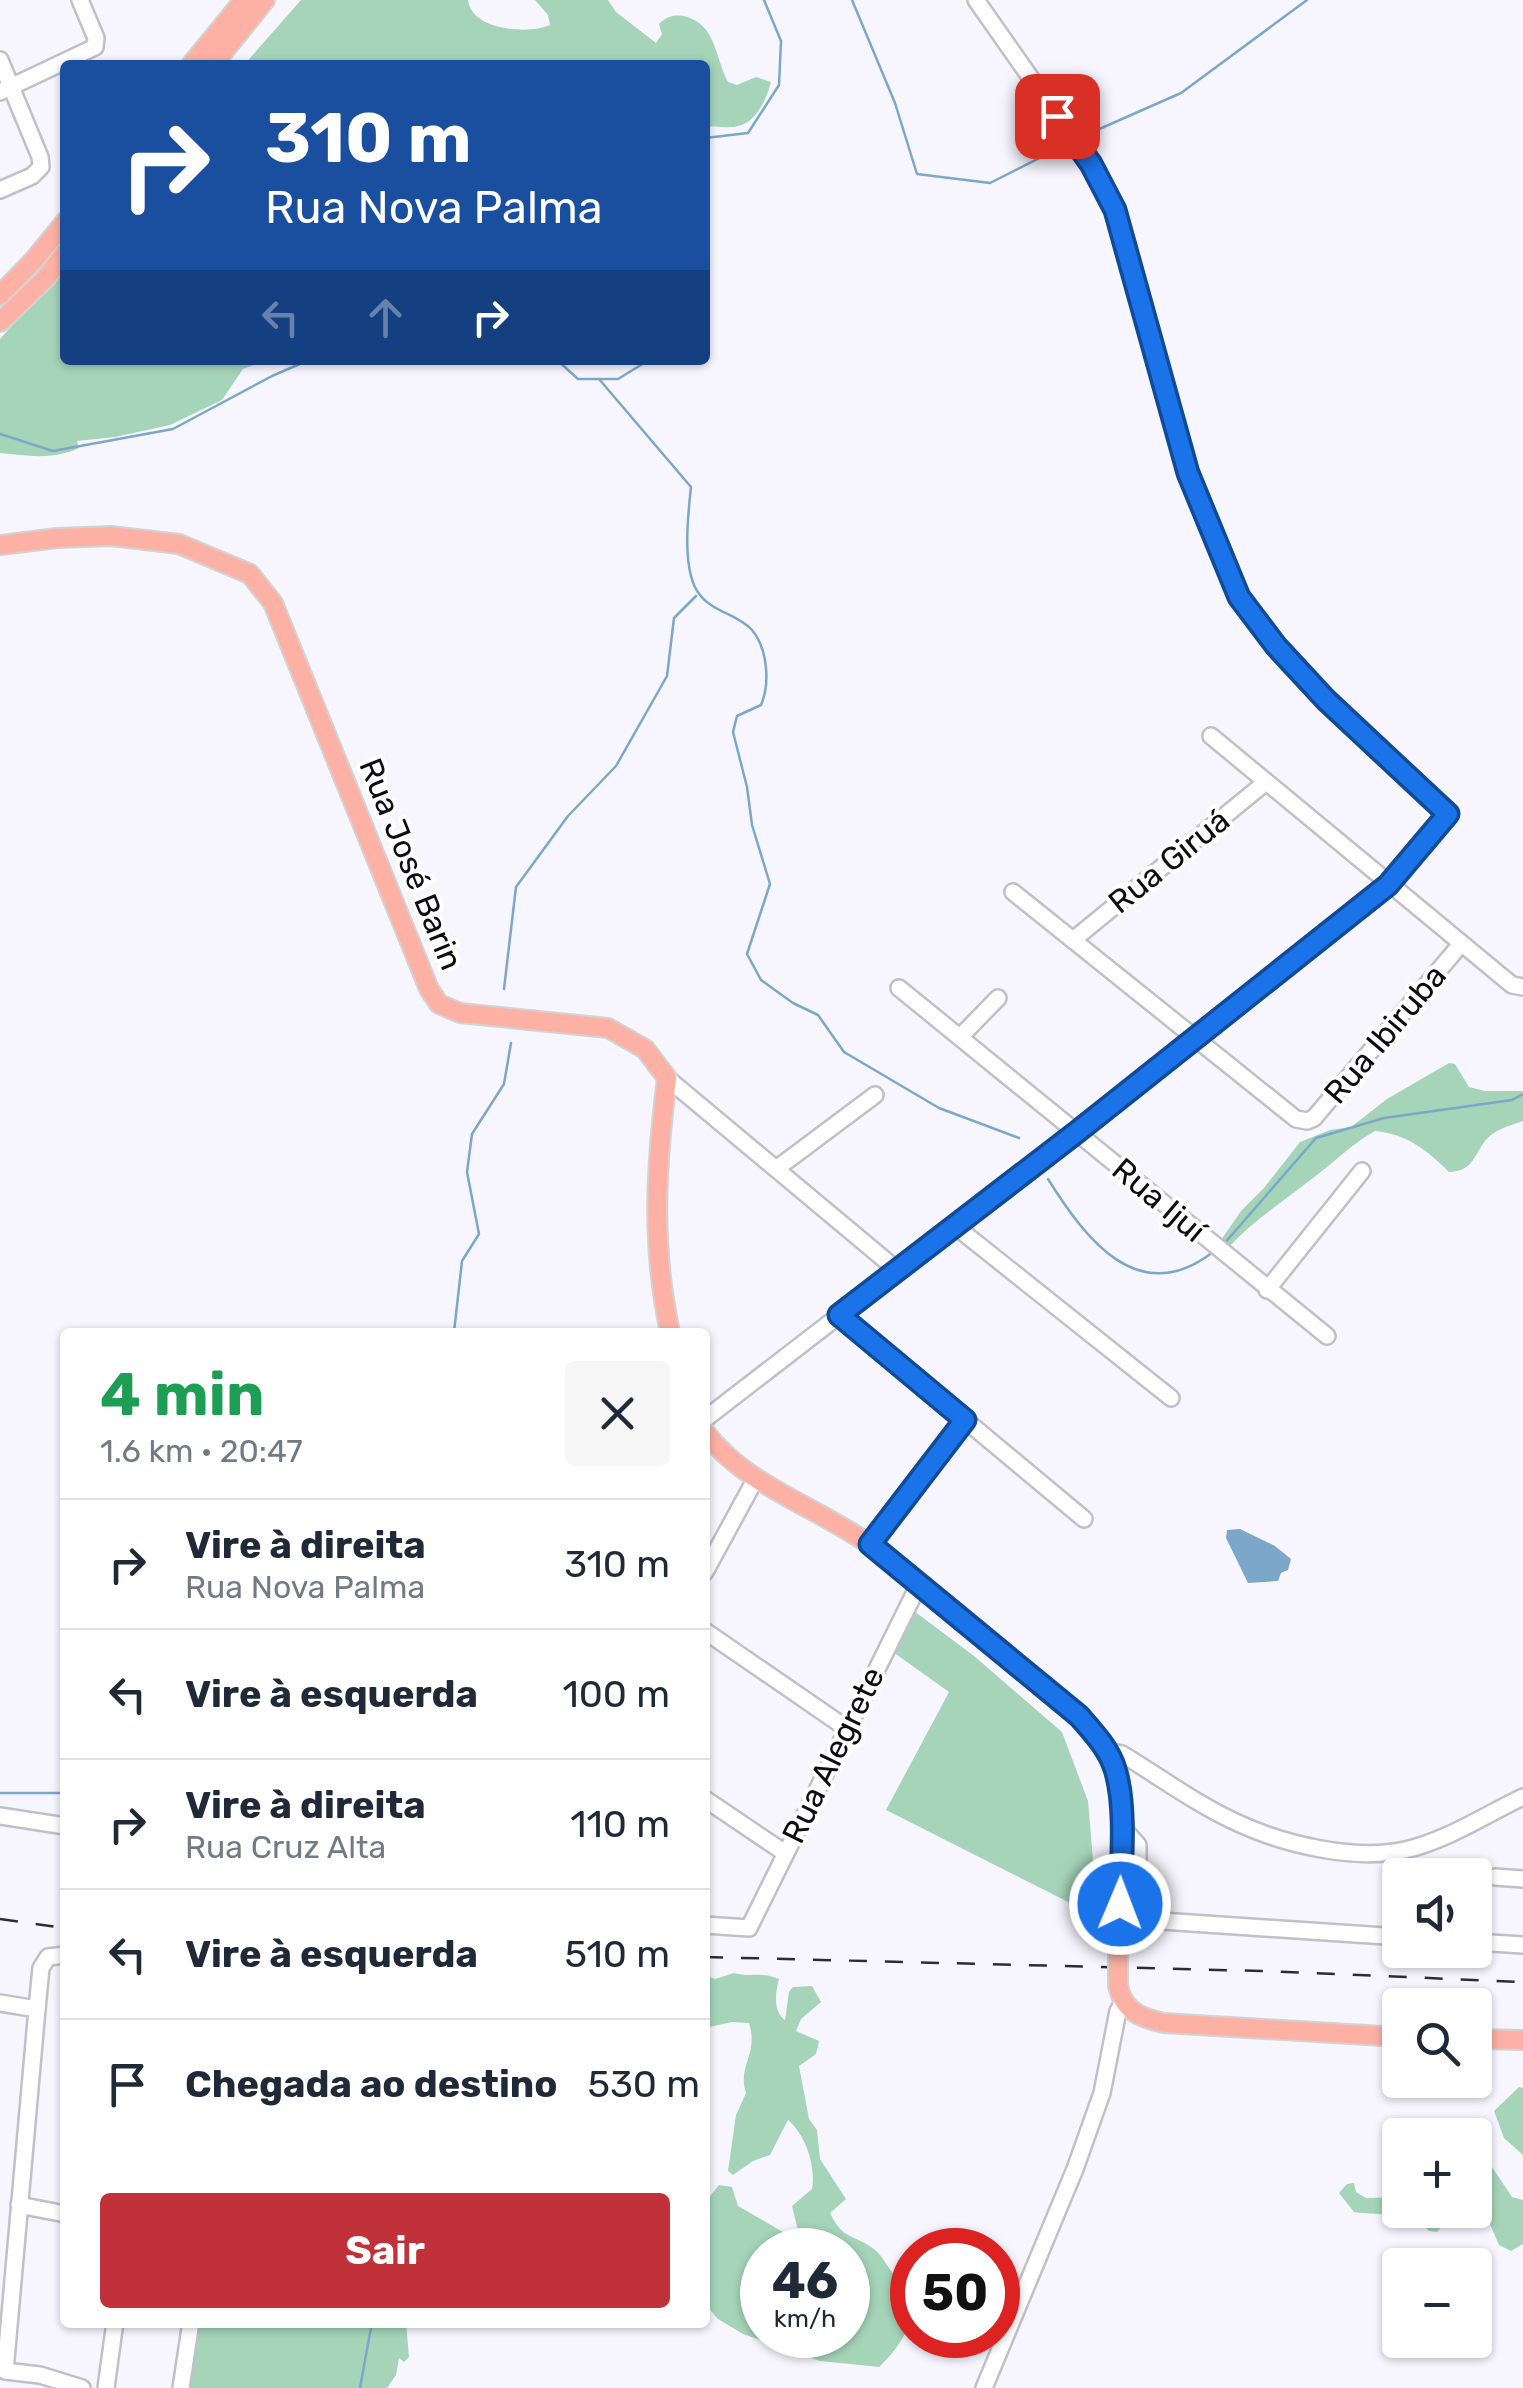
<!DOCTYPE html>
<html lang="pt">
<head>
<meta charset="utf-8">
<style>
	:root { --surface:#fff; --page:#f6f6f7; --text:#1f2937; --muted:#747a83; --line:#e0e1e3; --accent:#c13139 }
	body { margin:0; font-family:Rubik,sans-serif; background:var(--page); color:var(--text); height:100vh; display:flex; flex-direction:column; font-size:38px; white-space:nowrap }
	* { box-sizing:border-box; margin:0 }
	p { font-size:32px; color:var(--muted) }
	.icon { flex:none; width:55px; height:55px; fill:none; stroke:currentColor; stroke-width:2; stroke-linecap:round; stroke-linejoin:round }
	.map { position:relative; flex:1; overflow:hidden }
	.panel { position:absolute; left:60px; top:1328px; width:650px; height:1000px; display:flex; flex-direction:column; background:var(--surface); border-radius:10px; box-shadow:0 2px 8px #0004 }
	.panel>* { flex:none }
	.banner { position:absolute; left:60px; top:60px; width:650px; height:305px; border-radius:10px; box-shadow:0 2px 8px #0004; background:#1a4fa0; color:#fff; overflow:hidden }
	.buttons { position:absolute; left:1382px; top:1858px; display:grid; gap:20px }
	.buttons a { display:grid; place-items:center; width:110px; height:110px; border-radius:10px; background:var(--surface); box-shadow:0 2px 8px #0004; font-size:50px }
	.speed { position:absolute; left:740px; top:2228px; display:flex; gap:20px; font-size:50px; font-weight:700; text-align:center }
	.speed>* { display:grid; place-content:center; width:130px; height:130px; border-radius:50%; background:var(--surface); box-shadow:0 2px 8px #0004; line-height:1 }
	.speed small { font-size:25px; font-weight:400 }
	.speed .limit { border:15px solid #d22; background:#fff; color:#111 }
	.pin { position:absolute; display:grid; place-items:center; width:85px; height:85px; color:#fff; margin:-42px; border-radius:20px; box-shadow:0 5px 15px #0006 }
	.me { position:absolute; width:110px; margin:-55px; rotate:1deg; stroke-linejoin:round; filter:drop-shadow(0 0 8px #0008) }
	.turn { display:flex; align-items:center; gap:35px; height:210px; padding:0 40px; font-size:45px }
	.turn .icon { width:130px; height:130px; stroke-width:2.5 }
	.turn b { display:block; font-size:70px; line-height:85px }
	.lanes { display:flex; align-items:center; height:95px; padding:0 40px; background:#0003; justify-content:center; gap:50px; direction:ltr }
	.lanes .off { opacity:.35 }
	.round { display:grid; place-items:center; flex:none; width:105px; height:105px; border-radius:10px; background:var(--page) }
	.summary { display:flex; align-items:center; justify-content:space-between; height:170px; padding:0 40px }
	h1 { font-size:60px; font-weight:700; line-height:75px; color:#1e9e55 }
	.button { display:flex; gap:20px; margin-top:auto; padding:20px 40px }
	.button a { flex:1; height:115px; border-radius:10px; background:var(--accent); color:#fff; font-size:40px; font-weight:700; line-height:115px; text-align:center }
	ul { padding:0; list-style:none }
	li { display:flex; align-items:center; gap:30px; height:130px; padding:0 40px; border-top:2px solid var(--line) }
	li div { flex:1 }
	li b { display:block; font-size:38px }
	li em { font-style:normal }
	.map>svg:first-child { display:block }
</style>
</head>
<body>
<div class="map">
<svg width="1523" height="2388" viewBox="0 0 1523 2388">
	<rect width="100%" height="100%" fill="#f7f6ff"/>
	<g fill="#a5d4b9" fill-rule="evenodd">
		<path d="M301,0H468C471,30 528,35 550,25L548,15L535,0H608L616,12L656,43L662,34L659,24C673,8 698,16 709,34C717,48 720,67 728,82L737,85L756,77L771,82C767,98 757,122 738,126C728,129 716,125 705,127V65H244Z"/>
		<path d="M65,266V360H268L243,369L222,400L170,425L115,437L77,441L79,448C53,460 28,456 0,453V339Z"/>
		<path d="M1449,1063L1455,1064L1469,1087L1485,1091H1523V1121C1510,1126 1494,1129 1485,1141C1473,1157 1473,1171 1449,1172C1427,1150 1407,1134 1375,1131C1349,1146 1337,1160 1313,1178C1284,1201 1254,1220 1229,1247L1221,1240L1241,1211L1264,1188L1300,1142L1330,1130L1351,1127L1387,1099Z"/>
		<path d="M914,1611L974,1656L1062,1732L1088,1801L1094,1872L1092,1914L886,1810L949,1692L893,1652Z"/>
		<path d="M734,1973C751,1978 762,1971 779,1979C775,1993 773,2011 785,2020L789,1992L793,1987L812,1986L821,2002L801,2019L796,2031L819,2041L816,2054L799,2066L809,2119L817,2130L820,2159L846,2199L830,2213C844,2242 854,2233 875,2250C884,2257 888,2270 897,2277L907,2275L912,2282C913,2321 909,2338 879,2367L820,2361L743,2334L718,2319L705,2304V2202L719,2185L732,2187L738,2206L783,2232L796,2247H802L792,2206L812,2189C816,2167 806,2135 788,2120L770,2155L753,2161L733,2175L728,2171L736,2115L746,2093C737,2065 759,2055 749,2023L732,2022L705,2028V1975L715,1979ZM762,2250H848V2335H762Z"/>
		<path d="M1519,2087L1523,2088V2155L1504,2138L1494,2111Z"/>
		<path d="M1475,2161L1490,2164L1512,2197L1523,2200V2244L1511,2251L1499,2245L1489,2222L1477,2212L1447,2221L1437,2232L1429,2231C1409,2210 1381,2216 1354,2212L1339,2193L1347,2184L1354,2183L1356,2192L1366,2198L1400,2197V2210H1475Z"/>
		<path d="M298,2322L300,2327L302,2322L406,2323L409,2357L404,2362L399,2358L396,2375L387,2388H189L199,2323Z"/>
	</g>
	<path fill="#7ca7c9" d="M1240,1529L1275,1546L1291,1559L1288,1570L1281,1573L1278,1581L1248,1583L1226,1538L1227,1530Z"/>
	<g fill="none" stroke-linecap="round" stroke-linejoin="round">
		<g stroke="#7ca7c9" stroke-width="2.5">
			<path d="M852,0L895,103L917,174L990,183L1067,144"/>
			<path d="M705,138L748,133L779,85L781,41L764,0"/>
			<path d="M1079,138L1181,93L1307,0"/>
			<path d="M557,360L578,379H618L649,360"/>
			<path d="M599,379L691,487C688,515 681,572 700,595C713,612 739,615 752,630C768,649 770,684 761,705L737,716L733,732L747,787L752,825L770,884L747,954L761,980L793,1003L818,1015L844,1052L939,1108L1019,1138"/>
			<path d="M0,434L53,451L173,429L272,376L309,360"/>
			<path d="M504,989L516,887L568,816L616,766L667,676L674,618L696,596"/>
			<path d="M1048,1179C1085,1238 1138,1310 1213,1252"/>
			<path d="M1224,1244L1316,1138L1384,1118L1512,1100L1523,1094"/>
			<path d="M454,1332L462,1261L479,1234L467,1172L472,1134L504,1084L511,1043"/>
			<path d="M0,1793H65"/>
			<path d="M360,2388L372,2322"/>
		</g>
		<defs>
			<g id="minor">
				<path d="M0,60L40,157L41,167L32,176L0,190"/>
				<path d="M0,92L95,47L96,38L80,0"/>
				<path d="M1211,736L1512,985L1523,987"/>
				<path d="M1013,892L1296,1119L1307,1121L1314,1118L1461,944"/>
				<path d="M1073,940L1266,782"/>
				<path d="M899,988L1327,1336"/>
				<path d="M961,1036L998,998"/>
				<path d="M667,1078L897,1270"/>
				<path d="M776,1169L875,1095"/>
				<path d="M955,1226L1171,1398"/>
				<path d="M1267,1290L1362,1171"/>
				<path d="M839,1315L1084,1519"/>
				<path d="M705,1419L1077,1132L1388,885L1448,814L1325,701L1276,646L1239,597L1188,473L1115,210L1091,164L976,0"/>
				<path d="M870,1545L965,1420"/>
				<path d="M705,1572L756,1478"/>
				<path d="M705,1631L846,1728"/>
				<path d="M1106,1751L1122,1754C1160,1777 1199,1806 1240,1824C1286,1845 1355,1861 1405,1850C1446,1841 1485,1815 1523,1797"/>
				<path d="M705,1799L785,1853"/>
				<path d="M0,1816L65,1826"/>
				<path d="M1121,1826L1138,1845V1914L1147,1920L1400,1937"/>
				<path d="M1495,1877L1523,1879"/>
				<path d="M705,1925L749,1928L919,1584"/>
				<path d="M1475,1942L1523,1945"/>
				<path d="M0,2003L37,2009L5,2371L40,2375L82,2388"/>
				<path d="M37,2009L41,1968L48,1957L65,1955"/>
				<path d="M19,2205L65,2214"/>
				<path d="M106,2388L115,2322"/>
				<path d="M181,2388L191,2322"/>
				<path d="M984,2388L1075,2169L1102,2093L1118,2011L1123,2002"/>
			</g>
			<g id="major">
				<path d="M191,65L244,0"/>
				<path d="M213,65L265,0"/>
				<path d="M0,295L35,259L65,222"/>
				<path d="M0,322L45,279L65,253"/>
				<path d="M0,545L57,538L111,536L179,544L250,574L273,603L429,989L439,1004L460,1013L608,1028L645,1049L667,1078C656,1166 651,1245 670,1332"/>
				<path d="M705,1432C746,1487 819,1507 873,1547C944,1600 1011,1660 1079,1717C1093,1732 1107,1748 1114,1767C1130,1809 1120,1906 1118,1954"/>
				<path d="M1118,1986C1124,2011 1140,2018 1164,2023L1400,2037"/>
				<path d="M1475,2039L1523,2040"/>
			</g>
		</defs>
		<use href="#minor" stroke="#c1c0c9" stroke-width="20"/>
		<use href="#major" stroke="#d3d3d4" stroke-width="22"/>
		<use href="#minor" stroke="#fff" stroke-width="15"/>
		<use href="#major" stroke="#fdb1a4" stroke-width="18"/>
		<g stroke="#2d2d31" stroke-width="2.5" stroke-dasharray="18 18" stroke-linecap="butt">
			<path d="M0,1919L65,1928"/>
			<path d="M705,1957L1261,1971L1523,1982"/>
		</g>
		<defs>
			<path id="major-bridge" d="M1118,1986V1954"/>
		</defs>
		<use href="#major-bridge" stroke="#d3d3d4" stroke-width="22" stroke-linecap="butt"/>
		<use href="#major-bridge" stroke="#fdb1a4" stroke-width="18"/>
	</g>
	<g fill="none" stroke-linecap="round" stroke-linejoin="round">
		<defs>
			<path id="route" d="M1057,116L1091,164L1115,210L1188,473L1239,597L1276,646L1326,700L1448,814L1388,885L1077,1132L839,1315L965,1420L870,1544L1079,1716C1093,1732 1109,1749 1115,1769C1127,1807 1121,1864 1120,1904"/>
		</defs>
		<use href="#route" stroke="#114b97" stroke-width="25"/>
		<use href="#route" stroke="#1a73e8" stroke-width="18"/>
	</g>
	<g text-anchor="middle" stroke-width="8" stroke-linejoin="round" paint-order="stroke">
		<g font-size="32" fill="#0d0d10" stroke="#fff">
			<text transform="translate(1169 861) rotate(-39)" y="11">Rua Giruá</text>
			<text transform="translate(411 864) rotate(68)" y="11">Rua José Barin</text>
			<text transform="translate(1385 1034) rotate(-50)" y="11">Rua Ibiruba</text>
			<text transform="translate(1159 1200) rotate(40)" y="11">Rua Ijuí</text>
			<text transform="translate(833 1755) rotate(-64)" y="11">Rua Alegrete</text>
		</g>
	</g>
</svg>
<div class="buttons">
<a><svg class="icon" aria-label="sound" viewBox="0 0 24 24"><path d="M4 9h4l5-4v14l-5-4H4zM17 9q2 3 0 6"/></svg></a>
<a><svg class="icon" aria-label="search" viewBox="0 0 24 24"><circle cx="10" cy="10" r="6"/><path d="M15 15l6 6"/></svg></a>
<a>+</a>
<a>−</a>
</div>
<div class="speed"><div>46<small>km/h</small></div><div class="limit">50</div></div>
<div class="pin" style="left:1057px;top:116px;background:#d93025"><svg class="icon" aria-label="arrive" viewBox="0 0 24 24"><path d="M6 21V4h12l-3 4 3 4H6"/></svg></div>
<svg class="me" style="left:1120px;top:1904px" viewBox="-20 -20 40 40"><circle r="17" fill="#1a73e8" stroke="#fff" stroke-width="3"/><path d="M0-11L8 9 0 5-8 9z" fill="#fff"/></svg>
<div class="banner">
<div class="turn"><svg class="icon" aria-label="right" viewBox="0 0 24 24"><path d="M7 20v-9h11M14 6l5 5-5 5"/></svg><div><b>310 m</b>Rua Nova Palma</div></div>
<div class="lanes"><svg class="icon off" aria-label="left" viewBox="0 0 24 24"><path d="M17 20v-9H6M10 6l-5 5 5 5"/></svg><svg class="icon off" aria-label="ahead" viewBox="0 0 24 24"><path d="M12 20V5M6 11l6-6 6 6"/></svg><svg class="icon" aria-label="right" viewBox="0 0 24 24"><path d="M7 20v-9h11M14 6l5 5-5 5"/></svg></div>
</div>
<section class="panel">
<div class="summary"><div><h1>4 min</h1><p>1.6 km · 20:47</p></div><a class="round"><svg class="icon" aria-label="close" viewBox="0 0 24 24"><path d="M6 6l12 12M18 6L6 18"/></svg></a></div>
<ul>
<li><svg class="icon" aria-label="right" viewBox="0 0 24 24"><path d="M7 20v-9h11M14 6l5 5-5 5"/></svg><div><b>Vire à direita</b><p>Rua Nova Palma</p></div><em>310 m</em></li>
<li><svg class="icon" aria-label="left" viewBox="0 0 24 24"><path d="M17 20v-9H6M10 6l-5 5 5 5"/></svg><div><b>Vire à esquerda</b></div><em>100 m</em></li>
<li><svg class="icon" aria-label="right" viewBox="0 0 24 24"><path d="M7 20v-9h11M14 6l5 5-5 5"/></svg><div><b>Vire à direita</b><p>Rua Cruz Alta</p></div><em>110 m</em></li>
<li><svg class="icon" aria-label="left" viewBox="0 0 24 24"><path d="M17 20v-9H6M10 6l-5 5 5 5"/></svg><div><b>Vire à esquerda</b></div><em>510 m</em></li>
<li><svg class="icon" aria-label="arrive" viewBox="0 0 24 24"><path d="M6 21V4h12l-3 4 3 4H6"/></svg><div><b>Chegada ao destino</b></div><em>530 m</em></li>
</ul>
<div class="button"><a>Sair</a></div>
</section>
</div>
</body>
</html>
